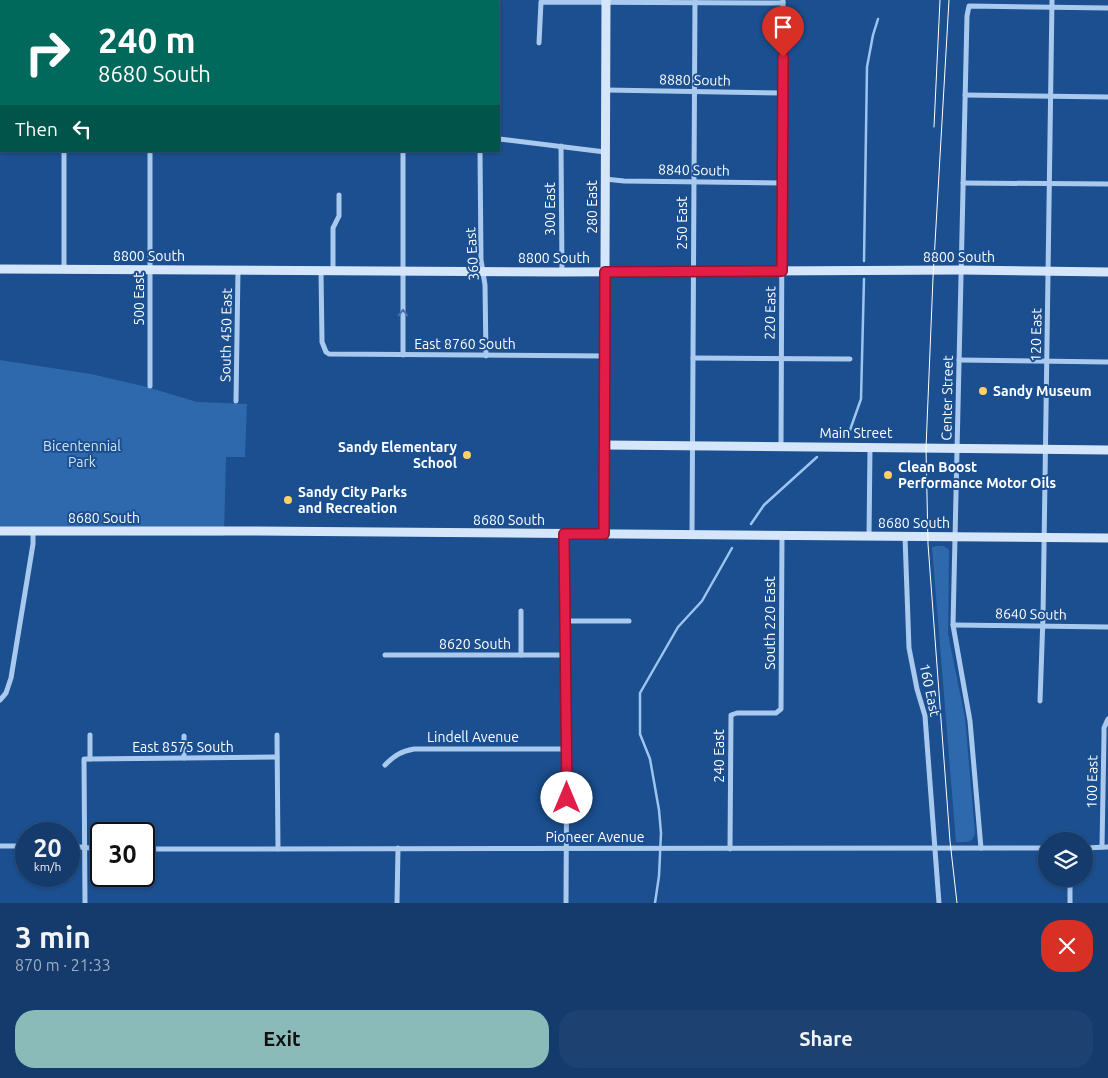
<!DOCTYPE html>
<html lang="en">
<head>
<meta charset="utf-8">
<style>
	:root { --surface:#143b6b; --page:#1d4271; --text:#f1f3f6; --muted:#9dadc1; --line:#33557e; --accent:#8bbbb9 }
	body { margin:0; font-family:Ubuntu,sans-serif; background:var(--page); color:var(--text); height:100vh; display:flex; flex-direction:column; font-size:19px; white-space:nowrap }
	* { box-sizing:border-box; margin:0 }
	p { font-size:16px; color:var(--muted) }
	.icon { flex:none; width:28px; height:28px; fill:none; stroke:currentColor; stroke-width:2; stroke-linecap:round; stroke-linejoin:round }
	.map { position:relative; height:903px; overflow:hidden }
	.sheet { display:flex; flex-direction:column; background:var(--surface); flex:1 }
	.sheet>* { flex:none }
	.guide { position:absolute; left:0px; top:0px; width:500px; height:152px; box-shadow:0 1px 4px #0004,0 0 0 1px var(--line); background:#00695c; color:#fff; overflow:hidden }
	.buttons { position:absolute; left:1038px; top:832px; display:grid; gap:10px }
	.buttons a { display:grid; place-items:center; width:55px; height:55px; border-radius:50%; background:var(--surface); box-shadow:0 1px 4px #0004,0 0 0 1px var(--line); font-size:25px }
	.speed { position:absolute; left:15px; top:822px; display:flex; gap:10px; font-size:25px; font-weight:700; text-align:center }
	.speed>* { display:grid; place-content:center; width:65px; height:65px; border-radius:50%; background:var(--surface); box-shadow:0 1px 4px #0004,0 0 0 1px var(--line); line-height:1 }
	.speed small { font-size:12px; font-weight:400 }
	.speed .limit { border:2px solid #111; border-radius:8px; background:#fff; color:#111 }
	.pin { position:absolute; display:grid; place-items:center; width:42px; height:42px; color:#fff; margin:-51px -21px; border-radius:50% 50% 50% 0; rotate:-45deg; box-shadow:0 0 5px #0007 }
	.pin .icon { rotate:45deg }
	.me { position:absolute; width:55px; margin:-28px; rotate:0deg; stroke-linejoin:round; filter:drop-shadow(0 0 4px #0008) }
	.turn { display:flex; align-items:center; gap:18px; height:105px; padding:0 15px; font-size:22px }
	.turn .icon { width:65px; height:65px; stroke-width:2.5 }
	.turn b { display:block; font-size:35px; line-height:42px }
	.then { display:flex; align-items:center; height:48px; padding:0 15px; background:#0003; gap:10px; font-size:19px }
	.round { display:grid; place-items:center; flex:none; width:52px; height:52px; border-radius:20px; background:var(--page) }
	.headline { display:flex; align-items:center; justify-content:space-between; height:85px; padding:0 15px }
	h1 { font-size:30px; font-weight:600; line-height:38px }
	.cta { display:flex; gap:10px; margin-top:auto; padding:10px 15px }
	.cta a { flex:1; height:58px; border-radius:20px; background:var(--accent); color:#111; font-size:20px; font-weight:600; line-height:58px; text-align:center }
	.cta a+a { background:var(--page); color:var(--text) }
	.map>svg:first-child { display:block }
</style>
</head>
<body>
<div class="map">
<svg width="1108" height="903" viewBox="0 0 1108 903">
	<rect width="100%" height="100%" fill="#1b4f8f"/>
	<g fill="#2e69ad">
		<path d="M0,360L91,374L147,387L197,402L247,404L245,457H226L224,536L0,535Z"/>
		<path d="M935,546H944L949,550L948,634L965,718L975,833C973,844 965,842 956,842L932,547H935Z"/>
	</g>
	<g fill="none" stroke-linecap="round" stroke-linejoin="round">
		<g stroke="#9cc4f0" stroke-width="2.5">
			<path d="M864,261L867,67L873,35L878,19"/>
			<path d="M850,430L861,399L864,279"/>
			<path d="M751,524L764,505L817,457"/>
			<path d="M655,903L659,876L661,833L659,810L650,759L640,734V693L678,627L702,601L732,548"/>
		</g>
		<g stroke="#a9c9ee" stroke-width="5">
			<path d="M65,0V1"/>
			<path d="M204,0V1"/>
			<path d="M340,0L342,1"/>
			<path d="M419,0V1"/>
			<path d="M299,1V0"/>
			<path d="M539,43L541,2L783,3"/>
			<path d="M0,77H1"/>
			<path d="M606,90L783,93"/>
			<path d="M965,95L1108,97"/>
			<path d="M499,139L605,152"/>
			<path d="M561,146L562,272"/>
			<path d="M150,151V386"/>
			<path d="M403,151V355"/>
			<path d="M480,151L481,260L485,285L486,356"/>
			<path d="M605,179L624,181L783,183"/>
			<path d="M963,183L1108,184"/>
			<path d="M64,269V151"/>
			<path d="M321,270L322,342L326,352L329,354L605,356"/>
			<path d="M333,270V228L339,216V195"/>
			<path d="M693,358L850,359"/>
			<path d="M959,360L1108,362"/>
			<path d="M236,401L238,270"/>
			<path d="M781,446L783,0"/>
			<path d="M565,534L567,706L566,903"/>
			<path d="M692,535L695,0"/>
			<path d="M869,537L870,447"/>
			<path d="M905,537L909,648L917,689L925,716L939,903"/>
			<path d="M565,621H629"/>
			<path d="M953,625L1108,627"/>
			<path d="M385,655H566"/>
			<path d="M521,655V611"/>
			<path d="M0,700L6,693L11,678L33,544V531"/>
			<path d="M1040,701L1043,617L1052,0"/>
			<path d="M277,735L278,849"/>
			<path d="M184,736V758"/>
			<path d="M90,759L277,757"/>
			<path d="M385,765C394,756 401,751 414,749H567"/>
			<path d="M0,846H26"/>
			<path d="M69,846L101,849"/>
			<path d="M1102,847L1104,736V728L1108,719"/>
			<path d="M981,848L970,721L953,625L967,16L969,6L1108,8"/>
			<path d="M1084,848L1108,847"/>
			<path d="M144,849L1046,848"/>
			<path d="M730,849L731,715L737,713H776L781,709L782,537"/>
			<path d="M85,903L84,759H90V735"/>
			<path d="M397,903L398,848"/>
			<path d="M1070,903V879"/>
		</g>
		<g stroke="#d6e6fa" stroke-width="9">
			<path d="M0,269L562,272L961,270L1108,272"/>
			<path d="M605,445L1108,450"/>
			<path d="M0,531H256L1108,538"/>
			<path d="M604,534L606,0"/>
		</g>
		<g stroke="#fff" stroke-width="1">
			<path d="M949,0L933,278L926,448L928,544L950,841L957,903"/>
			<path d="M934,127L940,0"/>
		</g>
	</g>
	<defs><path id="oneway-chevron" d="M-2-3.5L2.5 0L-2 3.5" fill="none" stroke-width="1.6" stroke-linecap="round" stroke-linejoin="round" transform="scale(1.25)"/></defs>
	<use stroke="#4674ac" href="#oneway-chevron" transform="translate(403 313) rotate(-90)"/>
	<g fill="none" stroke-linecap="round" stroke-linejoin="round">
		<defs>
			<path id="route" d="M567,798L564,534H604L605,272L782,271L783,57"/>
		</defs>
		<use href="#route" stroke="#92132f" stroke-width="12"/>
		<use href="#route" stroke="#e11d48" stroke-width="9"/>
	</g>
	<g fill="#ffd166" stroke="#1b4f8f" stroke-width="2">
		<circle cx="983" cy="391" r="5"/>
		<circle cx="467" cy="455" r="5"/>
		<circle cx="888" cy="475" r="5"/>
		<circle cx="288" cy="500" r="5"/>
	</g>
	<g text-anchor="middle" stroke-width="4" stroke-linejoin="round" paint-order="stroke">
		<g font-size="14" fill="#fff" stroke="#1b4f8f">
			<text transform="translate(695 80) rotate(1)" y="5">8880 South</text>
			<text transform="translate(694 170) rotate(1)" y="5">8840 South</text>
			<text transform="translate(592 207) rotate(-90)" y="5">280 East</text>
			<text transform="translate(550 209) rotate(-90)" y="5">300 East</text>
			<text transform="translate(682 223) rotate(-90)" y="5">250 East</text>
			<text transform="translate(472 254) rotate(-94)" y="5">360 East</text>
			<text x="149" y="261">8800 South</text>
			<text x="959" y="262">8800 South</text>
			<text x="554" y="263">8800 South</text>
			<text transform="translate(139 299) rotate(-90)" y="5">500 East</text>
			<text transform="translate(770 313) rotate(-89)" y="5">220 East</text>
			<text transform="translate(226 335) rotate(-89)" y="5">South 450 East</text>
			<text transform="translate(1036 335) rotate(-89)" y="5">120 East</text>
			<text x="465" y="349">East 8760 South</text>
			<text transform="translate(947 398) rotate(-89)" y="5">Center Street</text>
			<text x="856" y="438">Main Street</text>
			<text x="104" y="523">8680 South</text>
			<text x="509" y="525">8680 South</text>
			<text x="914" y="528">8680 South</text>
			<text transform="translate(1031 614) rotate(1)" y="5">8640 South</text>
			<text transform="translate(770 623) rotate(-90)" y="5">South 220 East</text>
			<text x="475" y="649">8620 South</text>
			<text transform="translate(930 690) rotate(78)" y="5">160 East</text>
			<text x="473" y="742">Lindell Avenue</text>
			<text x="183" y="752">East 8575 South</text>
			<text transform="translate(719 756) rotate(-90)" y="5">240 East</text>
			<text transform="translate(1092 782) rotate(-89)" y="5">100 East</text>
			<text x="595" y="842">Pioneer Avenue</text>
		</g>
		<g font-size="14" font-weight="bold" fill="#fff" stroke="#1b4f8f" text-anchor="start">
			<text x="993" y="396">Sandy Museum</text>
			<text x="457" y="452" text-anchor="end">Sandy Elementary<tspan x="457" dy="16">School</tspan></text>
			<text x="898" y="472">Clean Boost<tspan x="898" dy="16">Performance Motor Oils</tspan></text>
			<text x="298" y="497">Sandy City Parks<tspan x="298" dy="16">and Recreation</tspan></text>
		</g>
		<g font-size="14" fill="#cfe3fa" stroke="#1b4f8f">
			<text x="82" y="451">Bicentennial<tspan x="82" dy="16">Park</tspan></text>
		</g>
	</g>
</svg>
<div class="buttons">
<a><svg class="icon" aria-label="layers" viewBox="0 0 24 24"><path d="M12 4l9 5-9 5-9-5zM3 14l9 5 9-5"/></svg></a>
</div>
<div class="speed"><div>20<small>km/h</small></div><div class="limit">30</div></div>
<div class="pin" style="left:783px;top:57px;background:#d93025"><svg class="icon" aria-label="arrive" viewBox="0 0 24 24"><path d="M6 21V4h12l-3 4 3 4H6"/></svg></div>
<svg class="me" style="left:567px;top:798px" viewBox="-20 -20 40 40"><circle r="19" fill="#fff"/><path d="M0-13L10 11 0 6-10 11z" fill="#e11d48"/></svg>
<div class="guide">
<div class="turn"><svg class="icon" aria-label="right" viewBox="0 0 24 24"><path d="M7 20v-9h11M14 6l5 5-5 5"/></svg><div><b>240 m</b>8680 South</div></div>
<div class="then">Then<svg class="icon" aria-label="left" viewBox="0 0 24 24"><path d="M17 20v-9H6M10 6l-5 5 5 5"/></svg></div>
</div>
</div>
<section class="sheet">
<div class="headline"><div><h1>3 min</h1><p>870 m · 21:33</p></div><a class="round" style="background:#d93025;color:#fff"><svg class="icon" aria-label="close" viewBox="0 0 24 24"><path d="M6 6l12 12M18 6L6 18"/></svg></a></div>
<div class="cta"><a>Exit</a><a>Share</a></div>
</section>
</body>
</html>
